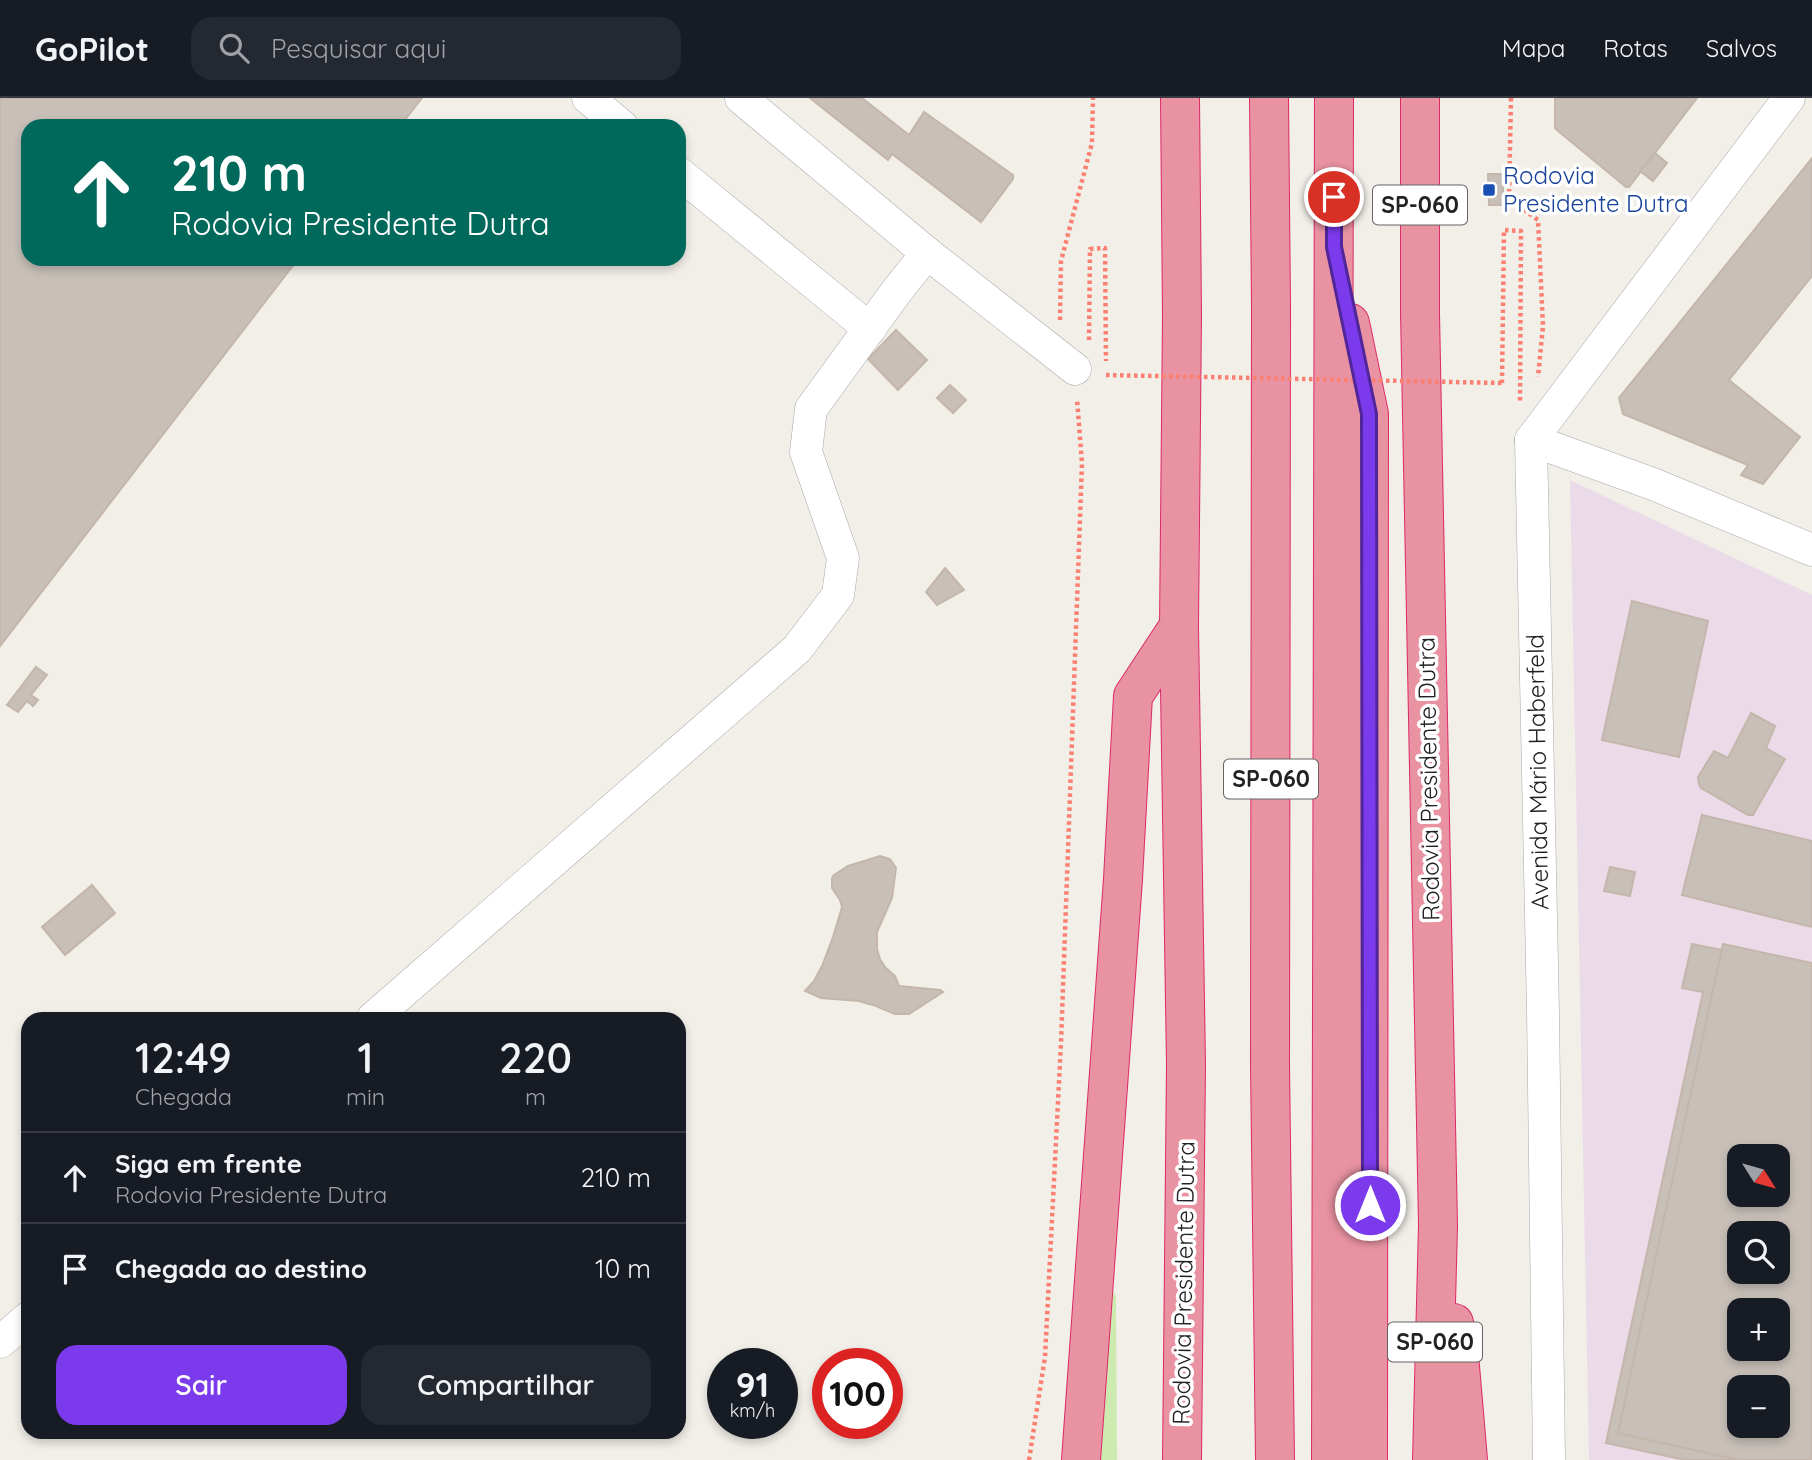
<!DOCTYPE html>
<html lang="pt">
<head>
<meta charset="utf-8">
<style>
	:root { --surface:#171b24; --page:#242831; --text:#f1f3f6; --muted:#9ea1a6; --line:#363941; --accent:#7c3aed }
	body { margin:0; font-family:Quicksand,sans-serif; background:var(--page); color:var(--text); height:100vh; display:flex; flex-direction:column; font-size:26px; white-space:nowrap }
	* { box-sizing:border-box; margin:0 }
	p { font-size:23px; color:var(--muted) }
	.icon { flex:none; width:38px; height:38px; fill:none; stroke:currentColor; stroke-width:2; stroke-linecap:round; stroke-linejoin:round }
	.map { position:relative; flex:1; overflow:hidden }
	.details { position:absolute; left:21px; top:914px; width:665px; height:427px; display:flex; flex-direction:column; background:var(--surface); border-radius:21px; box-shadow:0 4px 10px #0003 }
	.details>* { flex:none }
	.hud { position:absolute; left:21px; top:21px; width:665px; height:147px; border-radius:21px; box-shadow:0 4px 10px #0003; background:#00695c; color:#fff; overflow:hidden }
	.needle { width:46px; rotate:127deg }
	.controls { position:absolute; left:1727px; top:1046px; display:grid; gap:14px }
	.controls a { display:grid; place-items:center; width:63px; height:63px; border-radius:14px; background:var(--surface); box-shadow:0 4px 10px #0003; font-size:35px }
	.speed { position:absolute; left:707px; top:1250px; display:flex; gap:14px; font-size:35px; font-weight:700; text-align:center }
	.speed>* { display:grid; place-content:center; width:91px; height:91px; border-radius:50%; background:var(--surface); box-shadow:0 4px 10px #0003; line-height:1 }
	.speed small { font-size:18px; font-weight:400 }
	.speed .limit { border:10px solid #d22; background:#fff; color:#111 }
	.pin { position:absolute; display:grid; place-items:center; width:60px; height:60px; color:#fff; margin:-30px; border:4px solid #fff; border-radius:50%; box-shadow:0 2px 7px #0007 }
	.me { position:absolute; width:77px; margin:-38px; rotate:0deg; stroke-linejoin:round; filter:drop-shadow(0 0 5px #0008) }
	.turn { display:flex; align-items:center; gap:24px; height:147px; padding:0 35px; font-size:32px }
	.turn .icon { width:91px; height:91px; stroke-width:2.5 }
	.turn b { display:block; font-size:49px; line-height:60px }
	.eta { display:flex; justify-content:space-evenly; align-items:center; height:119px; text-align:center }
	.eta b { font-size:42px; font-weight:600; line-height:49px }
	.button { display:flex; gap:14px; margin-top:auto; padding:14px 35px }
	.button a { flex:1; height:80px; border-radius:21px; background:var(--accent); color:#fff; font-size:28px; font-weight:600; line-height:80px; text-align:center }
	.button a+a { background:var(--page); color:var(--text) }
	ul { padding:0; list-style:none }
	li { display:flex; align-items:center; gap:21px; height:91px; padding:0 35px; border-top:2px solid var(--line) }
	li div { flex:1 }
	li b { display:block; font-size:26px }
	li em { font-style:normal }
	header { display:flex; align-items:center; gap:42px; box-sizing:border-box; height:98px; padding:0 35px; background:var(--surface); border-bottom:2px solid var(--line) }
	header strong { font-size:33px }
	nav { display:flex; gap:38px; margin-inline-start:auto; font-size:24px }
	.search { width:490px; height:63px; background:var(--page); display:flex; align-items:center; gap:18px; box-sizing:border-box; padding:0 24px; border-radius:21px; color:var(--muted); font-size:26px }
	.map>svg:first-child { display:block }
</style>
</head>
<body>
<header>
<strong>GoPilot</strong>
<div class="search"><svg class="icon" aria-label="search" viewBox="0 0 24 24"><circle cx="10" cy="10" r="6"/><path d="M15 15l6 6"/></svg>Pesquisar aqui</div>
<nav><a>Mapa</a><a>Rotas</a><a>Salvos</a></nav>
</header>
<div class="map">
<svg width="1812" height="1362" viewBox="0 0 1812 1362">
	<rect width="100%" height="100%" fill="#f2efe9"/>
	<path fill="#ebdbe8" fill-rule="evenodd" d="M1570,382L1812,497V1362H1589ZM1740,1059H1778V1097H1740ZM1740,1136H1778V1174H1740ZM1740,1213H1778V1251H1740ZM1740,1290H1778V1328H1740Z"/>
	<path fill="#cdebb0" d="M1109,1188L1116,1198L1117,1362H1096Z"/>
	<g fill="#c7bfb8" stroke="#c4b6ab" stroke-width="2" fill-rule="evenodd">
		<path d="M0,0H422L400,28H28V161H298L0,548Z"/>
		<path d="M810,0H862L909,37L924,14L1013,77V81L981,124L892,56L888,62Z"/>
		<path d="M1555,0H1697L1629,89H1626L1557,32L1555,30Z"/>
		<path d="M1655,55L1667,65L1653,83L1640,73Z"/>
		<path d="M1812,60V178L1729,282L1800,339L1763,386L1741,377L1748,367L1623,316L1619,300Z"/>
		<path d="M1488,76H1503V107H1489Z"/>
		<path d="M896,232L927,262L898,292L868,261Z"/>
		<path d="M950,287L966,302L953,315L937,300Z"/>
		<path d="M945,470L964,492L937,507L926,494Z"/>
		<path d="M1632,503L1708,523L1679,659L1602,642Z"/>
		<path d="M36,569L47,577L31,597L38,602L33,608L27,603L18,614L7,607Z"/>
		<path d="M1751,615L1775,628L1766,650L1785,661L1753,717H1748L1701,690L1699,686L1698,679L1714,653L1728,660Z"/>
		<path d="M1702,717L1812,743V829L1682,797Z"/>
		<path d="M880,758L890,761L896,770L892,800L877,834V851L880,861L885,869L895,878L899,888L940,892L943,894L909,916H895L876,908L859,903L821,900L805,893L814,883L822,868L833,839L842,809L840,802L832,790V780L834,777L848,768Z"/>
		<path d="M1610,769L1635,774L1630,798L1604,793Z"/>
		<path d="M92,787L115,815L65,857L42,829Z"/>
		<path d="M1692,846L1722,852L1618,1335L1739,1362H1685L1606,1345L1703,894L1682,890Z"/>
		<path d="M1723,846L1812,865V1362H1739L1618,1335ZM1740,1059H1778V1097H1740ZM1740,1136H1778V1174H1740ZM1740,1213H1778V1251H1740ZM1740,1290H1778V1328H1740Z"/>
	</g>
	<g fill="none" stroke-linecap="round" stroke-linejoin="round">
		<defs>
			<g id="minor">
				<path d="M588,0L622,28"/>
				<path d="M741,0L927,155L1075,271"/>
				<path d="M679,75L870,231"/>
				<path d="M1531,342L1543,914L1549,1362"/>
				<path d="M1531,342L1789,0"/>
				<path d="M1531,342L1653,386L1812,452"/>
				<path d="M373,920L797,551L838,497L843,460L806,354L811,311L896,194L927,155"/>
				<path d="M0,1244L28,1220"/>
			</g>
			<g id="highway">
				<path d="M1180,0L1182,218L1179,528L1186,967L1182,1362"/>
				<path d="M1269,0L1271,208L1270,967L1275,1362"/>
				<path d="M1420,0V215L1438,1127L1432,1362"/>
				<path d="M1350,225L1369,316L1368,1362"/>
				<path d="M1454,1225L1458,1245L1468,1362"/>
				<path d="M1081,1362L1123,781L1133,598L1179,528"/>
				<path d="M1331,1362L1334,0"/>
			</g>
		</defs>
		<use href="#minor" stroke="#a9a9a9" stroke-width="33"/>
		<use href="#highway" stroke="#dc2a67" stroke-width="40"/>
		<g stroke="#fa8072" stroke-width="4.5" stroke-dasharray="3.5 3.5" stroke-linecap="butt">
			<path d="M1511,0L1509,101L1538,122L1543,228L1538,279"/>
			<path d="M1060,222L1061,163L1092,45L1093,0"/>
			<path d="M1089,242L1090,151L1105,150L1106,263"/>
			<path d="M1502,285L1504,132L1521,133L1520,306"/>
			<path d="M1029,1362L1045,1259L1061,945L1082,365L1077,301"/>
		</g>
		<use href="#minor" stroke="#fff" stroke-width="32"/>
		<use href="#highway" stroke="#e892a2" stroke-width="38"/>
		<path stroke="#fa8072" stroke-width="4.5" stroke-dasharray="3.5 3.5" stroke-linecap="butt" d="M1106,277L1502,285"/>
	</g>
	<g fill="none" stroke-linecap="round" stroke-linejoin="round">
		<defs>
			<path id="route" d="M1334,99V149L1369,316L1370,1107"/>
		</defs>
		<use href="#route" stroke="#51269a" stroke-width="18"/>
		<use href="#route" stroke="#7c3aed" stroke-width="12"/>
	</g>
	<rect fill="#1a4fb4" stroke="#fff" stroke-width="2.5" x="1482" y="85" width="14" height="14" rx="3.5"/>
	<g text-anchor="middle" stroke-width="7" stroke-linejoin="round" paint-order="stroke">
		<g fill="#fff" stroke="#646464" stroke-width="2">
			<rect x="1373" y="87.5" width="94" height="39" rx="5"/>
			<rect x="1224" y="661.5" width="94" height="39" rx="5"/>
			<rect x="1388" y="1224.5" width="94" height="39" rx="5"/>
		</g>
		<g font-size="23" font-weight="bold" fill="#222">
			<text x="1420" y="115">SP-060</text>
			<text x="1271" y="689">SP-060</text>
			<text x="1435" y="1252">SP-060</text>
		</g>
		<g font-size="24" fill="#164399" stroke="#fff" text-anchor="start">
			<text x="1503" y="86">Rodovia<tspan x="1503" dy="28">Presidente Dutra</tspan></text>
		</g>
		<g font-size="24" fill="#222" stroke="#fff">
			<text transform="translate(1538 674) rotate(-91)" y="8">Avenida Mário Haberfeld</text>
			<text transform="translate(1429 681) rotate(-91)" y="8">Rodovia Presidente Dutra</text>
			<text transform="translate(1184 1185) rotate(-89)" y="8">Rodovia Presidente Dutra</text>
		</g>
	</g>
</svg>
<div class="controls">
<a><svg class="needle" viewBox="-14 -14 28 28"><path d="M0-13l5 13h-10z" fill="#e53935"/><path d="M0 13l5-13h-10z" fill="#9ea1a6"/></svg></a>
<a><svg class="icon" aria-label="search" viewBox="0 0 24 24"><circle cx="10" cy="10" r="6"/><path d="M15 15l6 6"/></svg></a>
<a>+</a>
<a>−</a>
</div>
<div class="speed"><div>91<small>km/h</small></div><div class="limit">100</div></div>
<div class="pin" style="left:1334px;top:99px;background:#d93025"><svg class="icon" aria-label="arrive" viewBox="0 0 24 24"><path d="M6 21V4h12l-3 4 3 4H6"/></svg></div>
<svg class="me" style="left:1370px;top:1107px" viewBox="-20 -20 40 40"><circle r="17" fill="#7c3aed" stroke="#fff" stroke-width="3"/><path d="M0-11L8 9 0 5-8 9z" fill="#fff"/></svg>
<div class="hud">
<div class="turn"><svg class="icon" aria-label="ahead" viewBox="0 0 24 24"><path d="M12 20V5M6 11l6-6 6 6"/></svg><div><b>210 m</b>Rodovia Presidente Dutra</div></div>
</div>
<section class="details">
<div class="eta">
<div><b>12:49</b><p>Chegada</p></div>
<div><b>1</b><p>min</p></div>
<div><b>220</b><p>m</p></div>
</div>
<ul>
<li><svg class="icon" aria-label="ahead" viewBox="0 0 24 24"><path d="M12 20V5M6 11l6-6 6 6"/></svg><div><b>Siga em frente</b><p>Rodovia Presidente Dutra</p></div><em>210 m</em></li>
<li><svg class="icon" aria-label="arrive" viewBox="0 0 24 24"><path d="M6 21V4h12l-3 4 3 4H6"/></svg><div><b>Chegada ao destino</b></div><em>10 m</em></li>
</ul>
<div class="button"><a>Sair</a><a>Compartilhar</a></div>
</section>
</div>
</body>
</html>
